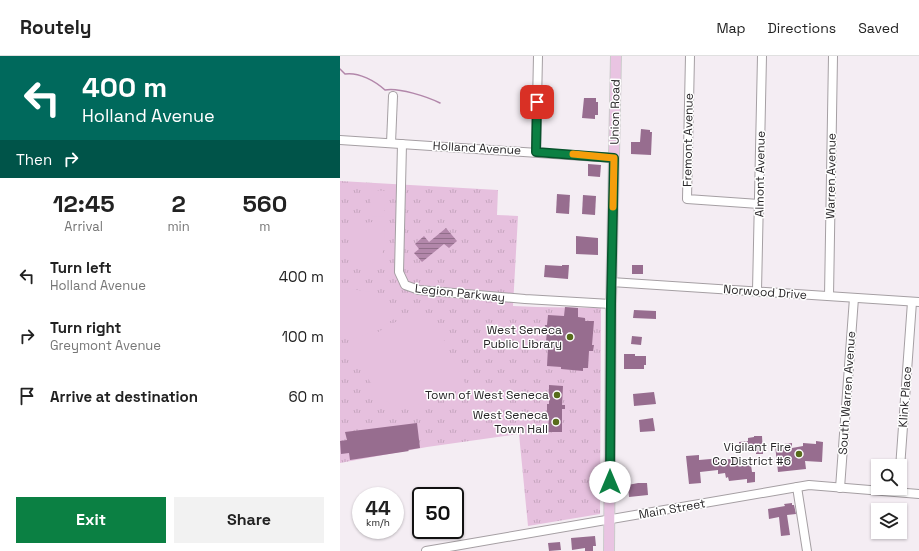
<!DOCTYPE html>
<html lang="en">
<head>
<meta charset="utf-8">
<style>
	:root { --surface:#fff; --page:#f2f2f2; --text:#222; --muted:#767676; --line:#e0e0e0; --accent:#0b8043 }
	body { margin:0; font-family:"Space Grotesk",sans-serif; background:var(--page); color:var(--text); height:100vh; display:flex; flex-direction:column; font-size:15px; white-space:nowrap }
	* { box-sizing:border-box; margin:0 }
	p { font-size:13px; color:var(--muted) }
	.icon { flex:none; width:22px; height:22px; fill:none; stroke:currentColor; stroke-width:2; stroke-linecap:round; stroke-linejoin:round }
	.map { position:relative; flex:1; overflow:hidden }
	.panel { display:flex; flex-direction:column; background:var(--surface); width:340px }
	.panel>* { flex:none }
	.guide { background:#00695c; color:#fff; overflow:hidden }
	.buttons { position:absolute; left:531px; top:403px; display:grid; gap:8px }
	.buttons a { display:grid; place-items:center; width:36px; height:36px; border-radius:0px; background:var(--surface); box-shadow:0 1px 3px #0004; font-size:20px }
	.speed { position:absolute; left:12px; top:431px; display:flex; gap:8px; font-size:20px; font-weight:700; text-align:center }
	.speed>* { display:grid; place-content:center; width:52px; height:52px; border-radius:50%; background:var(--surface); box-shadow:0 1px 3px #0004; line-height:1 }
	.speed small { font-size:10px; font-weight:400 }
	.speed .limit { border:2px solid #111; border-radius:6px; background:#fff; color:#111 }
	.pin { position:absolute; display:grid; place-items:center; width:34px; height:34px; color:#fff; margin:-17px; border-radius:8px; box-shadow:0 2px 6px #0006 }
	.me { position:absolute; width:44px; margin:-22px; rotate:0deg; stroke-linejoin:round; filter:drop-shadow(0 0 3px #0008) }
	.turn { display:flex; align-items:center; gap:14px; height:84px; padding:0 16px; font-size:18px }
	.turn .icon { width:52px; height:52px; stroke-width:2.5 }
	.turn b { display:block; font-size:28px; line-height:34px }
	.then { display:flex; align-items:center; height:38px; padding:0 16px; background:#0003; gap:8px; font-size:15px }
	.eta { display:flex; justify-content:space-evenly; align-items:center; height:68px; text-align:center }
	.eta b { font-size:24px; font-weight:600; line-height:28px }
	.action { display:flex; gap:8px; margin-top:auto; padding:8px 16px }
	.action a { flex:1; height:46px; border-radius:0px; background:var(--accent); color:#fff; font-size:16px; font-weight:600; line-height:46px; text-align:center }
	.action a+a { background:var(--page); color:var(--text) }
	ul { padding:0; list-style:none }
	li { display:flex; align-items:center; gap:12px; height:60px; padding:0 16px }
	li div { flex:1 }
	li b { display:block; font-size:15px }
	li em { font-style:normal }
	header { display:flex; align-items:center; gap:24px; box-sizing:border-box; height:56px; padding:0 20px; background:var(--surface); border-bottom:1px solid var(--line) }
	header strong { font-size:19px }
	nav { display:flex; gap:22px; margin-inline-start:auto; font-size:14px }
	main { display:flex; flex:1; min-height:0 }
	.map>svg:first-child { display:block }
</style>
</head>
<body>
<header>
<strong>Routely</strong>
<nav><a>Map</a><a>Directions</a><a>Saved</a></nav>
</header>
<main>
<section class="panel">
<div class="guide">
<div class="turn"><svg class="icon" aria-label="left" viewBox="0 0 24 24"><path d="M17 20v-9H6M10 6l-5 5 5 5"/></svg><div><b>400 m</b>Holland Avenue</div></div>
<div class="then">Then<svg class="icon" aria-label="right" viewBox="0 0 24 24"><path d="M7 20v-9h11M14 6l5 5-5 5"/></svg></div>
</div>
<div class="eta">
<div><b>12:45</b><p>Arrival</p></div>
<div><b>2</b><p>min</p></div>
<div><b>560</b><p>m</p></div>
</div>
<ul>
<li><svg class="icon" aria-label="left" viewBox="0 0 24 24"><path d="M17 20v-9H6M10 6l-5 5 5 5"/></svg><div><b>Turn left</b><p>Holland Avenue</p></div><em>400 m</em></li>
<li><svg class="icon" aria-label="right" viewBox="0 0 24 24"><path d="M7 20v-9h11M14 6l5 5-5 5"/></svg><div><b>Turn right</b><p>Greymont Avenue</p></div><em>100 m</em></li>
<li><svg class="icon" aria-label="arrive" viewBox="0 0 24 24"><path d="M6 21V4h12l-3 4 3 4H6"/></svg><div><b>Arrive at destination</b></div><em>60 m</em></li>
</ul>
<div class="action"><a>Exit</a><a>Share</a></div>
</section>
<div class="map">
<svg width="579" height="495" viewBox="0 0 579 495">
	<defs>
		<pattern id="grass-tufts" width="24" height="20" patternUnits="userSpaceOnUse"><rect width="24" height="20" fill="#e6c0de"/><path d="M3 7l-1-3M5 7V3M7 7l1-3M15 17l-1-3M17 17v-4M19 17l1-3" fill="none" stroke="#c5a5be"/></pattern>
		<pattern id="water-rules" width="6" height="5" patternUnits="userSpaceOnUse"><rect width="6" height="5" fill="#b287aa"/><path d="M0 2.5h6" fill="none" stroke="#916e8a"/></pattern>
	</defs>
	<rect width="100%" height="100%" fill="#f4edf3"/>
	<path fill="url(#grass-tufts)" d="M0,125L158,134L157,159L178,160L173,250L197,251L261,252L260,458L188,470L179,378L87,391L0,407Z"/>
	<g fill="#e6c0de">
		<path d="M31,134L45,135L44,161L31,160L30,156Z"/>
		<path d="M44,165C47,194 45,213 11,210L8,172L12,168Z"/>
		<path d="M5,232L31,236L48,248L54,263C42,270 14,289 0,281V233Z"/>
		<path d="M75,255L93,262L127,331L63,354L42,343L8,293Z"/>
	</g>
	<path fill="url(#water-rules)" d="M106,172L117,185L109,192L104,188L82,206L74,197L79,193L75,188L84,180L89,186Z"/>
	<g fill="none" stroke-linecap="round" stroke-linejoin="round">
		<path stroke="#b287aa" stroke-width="1.5" d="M0,13L5,18C19,16 35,25 45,34C58,31 88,41 100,47"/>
	</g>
	<g fill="#976d8f">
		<path d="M244,42H256V46H258V59H255V63L242,62Z"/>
		<path d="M301,73L310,74V76H312L311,99L291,98V86H300Z"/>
		<path d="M248,108L261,109L260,121L248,120Z"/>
		<path d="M217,138L230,139L229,158L216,157Z"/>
		<path d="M243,139L256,140L255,159L242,158Z"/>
		<path d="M236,180L258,182V199L236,198Z"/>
		<path d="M205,209L222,210V209H229L228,223L204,221Z"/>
		<rect x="292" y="209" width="11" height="9"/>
		<path d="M225,251L238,252V261L245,262V265H254L252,289H254L253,295H249L248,312H243V315L221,313V311L207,310L208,292H203L204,285H206L207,276H204L205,269H207L208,259L224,260Z"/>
		<path d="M294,254L316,255V263L293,262Z"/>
		<path d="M292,280L302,281L301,289L291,288Z"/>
		<path d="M284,298H295V300H306V309H304V313H284Z"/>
		<path d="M209,329L223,330L222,349H225V353H222V376H208L209,360H207V348H209Z"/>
		<path d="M314,336L316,348L294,350L293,338Z"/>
		<path d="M313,362L315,375L300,376L299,364Z"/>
		<path d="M77,367L80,392L68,394L69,395L10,404L9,397L1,398L0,385L7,384L5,376Z"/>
		<path d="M414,380H422L423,398H416V391L399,392V386L408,385V382L414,381Z"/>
		<path d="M476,385L483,386L482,406L465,405L466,413L438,416L435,389L452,387V392L463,390V387L476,388Z"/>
		<path d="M359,399V404L382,402V404L397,402L398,410L411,409L412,416H415V426L407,427V423L389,425L388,421L386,422L385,417L378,418V414L360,416L361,427L349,428L346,400Z"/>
		<path d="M298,427H307L308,439L289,441L288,429Z"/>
		<path d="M452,447V449H454L456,458L447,459L450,479L441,480L439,461L429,463L428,453L445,450L444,448Z"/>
		<path d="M255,480L256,490H253V495H245V492L232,494L231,482Z"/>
		<path d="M220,486L221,494L209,495L208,487Z"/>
	</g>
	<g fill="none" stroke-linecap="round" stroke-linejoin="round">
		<defs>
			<g id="minor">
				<path d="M350,0L347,143L419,148"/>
				<path d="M0,84L274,102"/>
				<path d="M51,87L53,40"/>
				<path d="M62,88L59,216L65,229L79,234L185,243L271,248"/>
				<path d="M196,96L198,0"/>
				<path d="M271,226L579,246"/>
				<path d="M417,235L422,0"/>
				<path d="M489,240L493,0"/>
				<path d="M560,412L572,246"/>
				<path d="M457,431L467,495"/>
				<path d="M500,432L514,242"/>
				<path d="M86,495L469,429L579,438"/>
			</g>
			<path id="major" d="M269,495L271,248L276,0"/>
		</defs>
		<use href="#minor" stroke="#a59fa3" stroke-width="10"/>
		<use href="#major" stroke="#cbcbcb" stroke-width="12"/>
		<use href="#minor" stroke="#fff" stroke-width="8"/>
		<use href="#major" stroke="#e9c4e2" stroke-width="10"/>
	</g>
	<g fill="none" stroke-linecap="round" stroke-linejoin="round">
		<defs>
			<path id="route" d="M197,46L196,96L274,102L271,248L270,426"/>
		</defs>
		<use href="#route" stroke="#07532c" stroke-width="10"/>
		<use href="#route" stroke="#0b8043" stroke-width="7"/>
		<path stroke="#f59e0b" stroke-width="7" d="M233,98L274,102L273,151"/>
	</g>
	<g fill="#576c1b" stroke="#fff" stroke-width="1.5">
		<circle cx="230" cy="281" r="4"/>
		<circle cx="217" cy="339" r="4"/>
		<circle cx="216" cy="366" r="4"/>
		<circle cx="459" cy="398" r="4"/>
	</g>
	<g text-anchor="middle" stroke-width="3" stroke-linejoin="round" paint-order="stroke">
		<g font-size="12" fill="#282628" stroke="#fff">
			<text transform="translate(275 56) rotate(-89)" y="4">Union Road</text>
			<text transform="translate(348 84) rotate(-89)" y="4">Fremont Avenue</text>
			<text transform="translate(137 92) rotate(3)" y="4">Holland Avenue</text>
			<text transform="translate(420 118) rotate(-89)" y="4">Almont Avenue</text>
			<text transform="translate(491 120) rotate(-89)" y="4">Warren Avenue</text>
			<text transform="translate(425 236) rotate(4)" y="4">Norwood Drive</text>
			<text transform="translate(120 237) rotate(6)" y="4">Legion Parkway</text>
			<text transform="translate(507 337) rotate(-86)" y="4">South Warren Avenue</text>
			<text transform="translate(565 341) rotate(-86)" y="4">Klink Place</text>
			<text transform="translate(332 453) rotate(-10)" y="4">Main Street</text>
		</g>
		<g font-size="12" fill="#282628" stroke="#fff" text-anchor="end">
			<text x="222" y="278">West Seneca<tspan x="222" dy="14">Public Library</tspan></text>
			<text x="209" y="343">Town of West Seneca</text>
			<text x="208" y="363">West Seneca<tspan x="208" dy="14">Town Hall</tspan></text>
			<text x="451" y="395">Vigilant Fire<tspan x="451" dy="14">Co District #6</tspan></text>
		</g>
	</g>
</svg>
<div class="buttons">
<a><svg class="icon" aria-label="search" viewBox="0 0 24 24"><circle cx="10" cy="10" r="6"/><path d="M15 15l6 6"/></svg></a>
<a><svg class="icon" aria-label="layers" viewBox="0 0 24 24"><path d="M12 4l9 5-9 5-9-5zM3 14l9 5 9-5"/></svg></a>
</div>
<div class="speed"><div>44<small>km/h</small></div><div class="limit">50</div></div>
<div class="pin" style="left:197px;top:46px;background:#d93025"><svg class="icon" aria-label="arrive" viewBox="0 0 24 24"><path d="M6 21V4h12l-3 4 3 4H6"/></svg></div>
<svg class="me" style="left:270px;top:426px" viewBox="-20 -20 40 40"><circle r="19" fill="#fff"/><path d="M0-13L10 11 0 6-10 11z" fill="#0b8043"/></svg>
</div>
</main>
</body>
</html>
